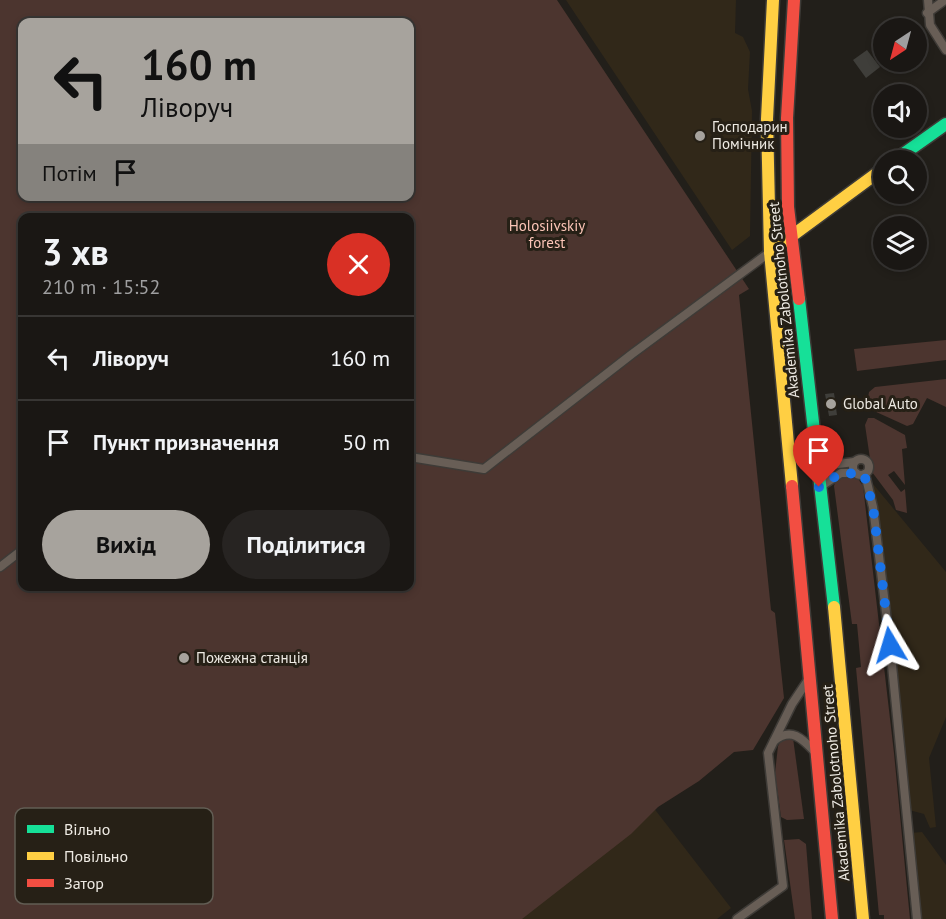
<!DOCTYPE html>
<html lang="uk">
<head>
<meta charset="utf-8">
<style>
	:root { --surface:#1a1714; --page:#272422; --text:#f1f3f6; --muted:#9f9fa0; --line:#383634; --accent:#a7a39d }
	body { margin:0; font-family:"PT Sans",sans-serif; background:var(--page); color:var(--text); height:100vh; display:flex; flex-direction:column; font-size:22px; white-space:nowrap }
	* { box-sizing:border-box; margin:0 }
	p { font-size:20px; color:var(--muted) }
	.icon { flex:none; width:33px; height:33px; fill:none; stroke:currentColor; stroke-width:2; stroke-linecap:round; stroke-linejoin:round }
	.map { position:relative; flex:1; overflow:hidden }
	.side { position:absolute; left:18px; top:213px; width:396px; height:378px; display:flex; flex-direction:column; background:var(--surface); border-radius:12px; box-shadow:0 3px 9px #0003,0 0 0 2px var(--line) }
	.side>* { flex:none }
	.hud { position:absolute; left:18px; top:18px; width:396px; height:183px; border-radius:12px; box-shadow:0 3px 9px #0003,0 0 0 2px var(--line); background:#a7a39d; color:#111; overflow:hidden }
	.needle { width:39px; rotate:216deg }
	.buttons { position:absolute; left:873px; top:18px; display:grid; gap:12px }
	.buttons a { display:grid; place-items:center; width:54px; height:54px; border-radius:50%; background:var(--surface); box-shadow:0 3px 9px #0003,0 0 0 2px var(--line); font-size:30px }
	.pin { position:absolute; display:grid; place-items:center; width:51px; height:51px; color:#fff; margin:-62px -26px; border-radius:50% 50% 50% 0; rotate:-45deg; box-shadow:0 0 6px #0007 }
	.pin .icon { rotate:45deg }
	.me { position:absolute; width:66px; margin:-33px; rotate:353deg; stroke-linejoin:round; filter:drop-shadow(0 0 4px #0008) }
	.turn { display:flex; align-items:center; gap:21px; height:126px; padding:0 24px; font-size:27px }
	.turn .icon { width:78px; height:78px; stroke-width:2.5 }
	.turn b { display:block; font-size:42px; line-height:51px }
	.then { display:flex; align-items:center; height:57px; padding:0 24px; background:#0003; gap:12px; font-size:22px }
	.round { display:grid; place-items:center; flex:none; width:63px; height:63px; border-radius:32px; background:var(--page) }
	.head { display:flex; align-items:center; justify-content:space-between; height:102px; padding:0 24px }
	h1 { font-size:36px; font-weight:800; line-height:45px }
	.cta { display:flex; gap:12px; margin-top:auto; padding:12px 24px }
	.cta a { flex:1; height:69px; border-radius:36px; background:var(--accent); color:#111; font-size:24px; font-weight:800; line-height:69px; text-align:center }
	.cta a+a { background:var(--page); color:var(--text) }
	ul { padding:0; list-style:none }
	li { display:flex; align-items:center; gap:18px; height:84px; padding:0 24px; border-top:2px solid var(--line) }
	li div { flex:1 }
	li b { display:block; font-size:22px }
	li em { font-style:normal }
	.map>svg:first-child { display:block }
</style>
</head>
<body>
<div class="map">
<svg width="946" height="919" viewBox="0 0 946 919">
	<rect width="100%" height="100%" fill="#221f1a"/>
	<g fill="#312819">
		<path d="M566,0H736L735,33L743,37L750,52L748,89L752,111L750,236L732,250Z"/>
		<path d="M873,484L946,572V717L929,758L936,827L930,828L924,814L909,810Z"/>
		<path d="M653,807L731,908L717,919H510Z"/>
		<path d="M922,832L946,865V919H920L910,833Z"/>
	</g>
	<g fill="#4c352f" fill-rule="evenodd">
		<path d="M0,0H557L749,289L739,295L771,610L775,613L784,698L753,750L734,752L699,781L658,807L631,834L522,919H0ZM22,22H410V196H22ZM22,218H410V586H22Z"/>
		<path d="M946,340V360L857,371L854,349Z"/>
		<path d="M946,379V407L927,398L913,424L907,426L874,411L867,403L869,392L875,387Z"/>
		<path d="M868,418H874L905,435L907,448L902,449L905,485L894,471L888,475L901,492L905,489L907,513L896,510L893,500L872,472L865,425Z"/>
		<path d="M856,476L863,486L894,753L910,919H884V915H879L856,668L861,667L857,624H852L834,486L837,477Z"/>
		<path d="M793,738L804,819L787,820L781,817L775,773L778,746L782,739Z"/>
		<path d="M799,839L806,844L812,919H795L784,840Z"/>
	</g>
	<g fill="#3f3e3a">
		<path d="M867,50L880,67L866,78L853,60Z"/>
		<path d="M834,393L837,415L829,416L825,394Z"/>
	</g>
	<g fill="none" stroke-linecap="round" stroke-linejoin="round">
		<defs>
			<g id="street">
				<path d="M928,0L930,25L946,50"/>
				<path d="M927,13L945,0"/>
				<path d="M816,453L838,464L854,462"/>
				<path d="M410,457L484,469L632,354L770,252"/>
				<circle cx="861" cy="467" r="8"/>
				<path d="M865,474L873,507L890,645L917,919"/>
				<path d="M820,487L841,473H856"/>
				<path d="M0,567L22,550"/>
				<path d="M774,741C791,727 802,738 815,752"/>
				<path d="M737,919L783,886L768,753L792,704L808,680"/>
			</g>
			<g id="fast">
				<path d="M895,160L946,124"/>
				<path d="M799,299L834,607"/>
			</g>
			<g id="slow">
				<path d="M773,0L767,119L770,252L792,486"/>
				<path d="M770,252L884,168"/>
				<path d="M834,607L863,919"/>
			</g>
			<g id="jam">
				<path d="M794,0L787,118L788,207L799,299"/>
				<path d="M792,486L832,919"/>
			</g>
		</defs>
		<use href="#street" stroke="#3e3b37" stroke-width="11"/>
		<use href="#fast" stroke="#3e3b37" stroke-width="15"/>
		<use href="#slow" stroke="#3e3b37" stroke-width="15"/>
		<use href="#jam" stroke="#3e3b37" stroke-width="15"/>
		<use href="#street" stroke="#685e56" stroke-width="8"/>
		<use href="#fast" stroke="#16e098" stroke-width="12"/>
		<use href="#slow" stroke="#ffcf43" stroke-width="12"/>
		<use href="#jam" stroke="#f24e42" stroke-width="12"/>
	</g>
	<g fill="none" stroke-linecap="round" stroke-linejoin="round">
		<path stroke="#1a73e8" stroke-width="10" stroke-dasharray="0 18" d="M819,487L841,473L864,474L873,507L890,645"/>
	</g>
	<g fill="#a7a39d" stroke="#262016" stroke-width="2">
		<circle cx="700" cy="136" r="6"/>
		<circle cx="831" cy="404" r="6"/>
		<circle cx="184" cy="658" r="6"/>
	</g>
	<g text-anchor="middle" stroke-width="6" stroke-linejoin="round" paint-order="stroke">
		<g font-size="15" fill="#eeeae3" stroke="#262016" text-anchor="start">
			<text x="712" y="132">Господарин<tspan x="712" dy="17">Помічник</tspan></text>
			<text x="843" y="409">Global Auto</text>
			<text x="196" y="663">Пожежна станція</text>
		</g>
		<g font-size="15" fill="#fcc5b7" stroke="#262016">
			<text x="547" y="231">Holosiivskiy<tspan x="547" dy="17">forest</tspan></text>
		</g>
		<g font-size="15" fill="#eeeae3" stroke="#262016">
			<text transform="translate(784 300) rotate(-96)" y="5">Akademika Zabolotnoho Street</text>
			<text transform="translate(836 783) rotate(-95)" y="5">Akademika Zabolotnoho Street</text>
		</g>
	</g>
	<rect x="15" y="808" width="198" height="96" rx="9" fill="#262016" stroke="#625d54" stroke-width="1.5"/>
	<rect x="27" y="825" width="27" height="8" fill="#16e098"/>
	<rect x="27" y="852" width="27" height="8" fill="#ffcf43"/>
	<rect x="27" y="879" width="27" height="8" fill="#f24e42"/>
	<g font-size="16" fill="#eeeae3">
		<text x="64" y="835">Вільно</text>
		<text x="64" y="862">Повільно</text>
		<text x="64" y="889">Затор</text>
	</g>
</svg>
<div class="buttons">
<a><svg class="needle" viewBox="-14 -14 28 28"><path d="M0-13l5 13h-10z" fill="#e53935"/><path d="M0 13l5-13h-10z" fill="#9f9fa0"/></svg></a>
<a><svg class="icon" aria-label="sound" viewBox="0 0 24 24"><path d="M4 9h4l5-4v14l-5-4H4zM17 9q2 3 0 6"/></svg></a>
<a><svg class="icon" aria-label="search" viewBox="0 0 24 24"><circle cx="10" cy="10" r="6"/><path d="M15 15l6 6"/></svg></a>
<a><svg class="icon" aria-label="layers" viewBox="0 0 24 24"><path d="M12 4l9 5-9 5-9-5zM3 14l9 5 9-5"/></svg></a>
</div>
<div class="pin" style="left:819px;top:487px;background:#d93025"><svg class="icon" aria-label="arrive" viewBox="0 0 24 24"><path d="M6 21V4h12l-3 4 3 4H6"/></svg></div>
<svg class="me" style="left:890px;top:645px" viewBox="-20 -20 40 40"><path d="M0-17L14 15 0 8-14 15z" fill="#1a73e8" stroke="#fff" stroke-width="4"/></svg>
<div class="hud">
<div class="turn"><svg class="icon" aria-label="left" viewBox="0 0 24 24"><path d="M17 20v-9H6M10 6l-5 5 5 5"/></svg><div><b>160 m</b>Ліворуч</div></div>
<div class="then">Потім<svg class="icon" aria-label="arrive" viewBox="0 0 24 24"><path d="M6 21V4h12l-3 4 3 4H6"/></svg></div>
</div>
<section class="side">
<div class="head"><div><h1>3 хв</h1><p>210 m · 15:52</p></div><a class="round" style="background:#d93025;color:#fff"><svg class="icon" aria-label="close" viewBox="0 0 24 24"><path d="M6 6l12 12M18 6L6 18"/></svg></a></div>
<ul>
<li><svg class="icon" aria-label="left" viewBox="0 0 24 24"><path d="M17 20v-9H6M10 6l-5 5 5 5"/></svg><div><b>Ліворуч</b></div><em>160 m</em></li>
<li><svg class="icon" aria-label="arrive" viewBox="0 0 24 24"><path d="M6 21V4h12l-3 4 3 4H6"/></svg><div><b>Пункт призначення</b></div><em>50 m</em></li>
</ul>
<div class="cta"><a>Вихід</a><a>Поділитися</a></div>
</section>
</div>
</body>
</html>
